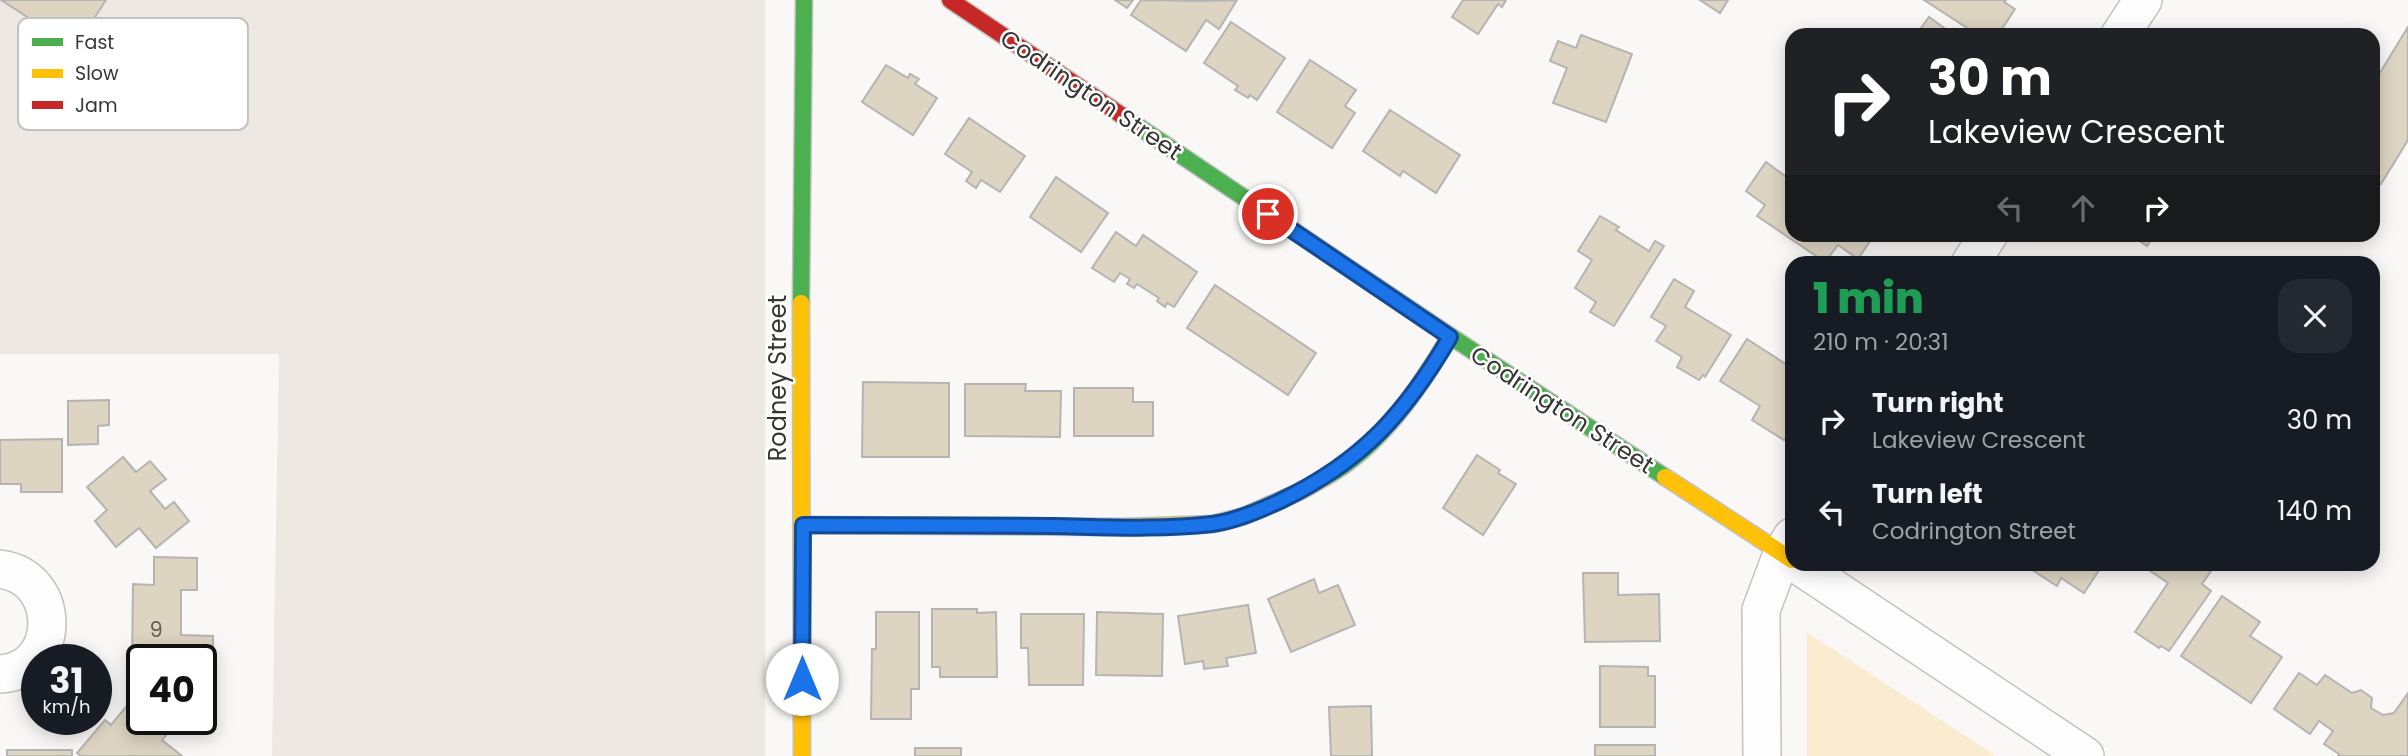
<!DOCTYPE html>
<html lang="en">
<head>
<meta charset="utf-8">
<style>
	:root { --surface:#171b24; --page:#242831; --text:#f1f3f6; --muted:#9ea1a6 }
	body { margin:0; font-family:Poppins,sans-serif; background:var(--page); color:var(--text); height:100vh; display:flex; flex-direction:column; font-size:26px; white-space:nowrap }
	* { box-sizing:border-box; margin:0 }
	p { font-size:23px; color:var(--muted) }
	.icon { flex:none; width:38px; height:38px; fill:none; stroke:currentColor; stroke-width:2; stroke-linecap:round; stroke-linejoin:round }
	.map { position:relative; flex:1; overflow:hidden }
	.details { position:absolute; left:1785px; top:256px; width:595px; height:315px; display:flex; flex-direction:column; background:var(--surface); border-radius:21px; box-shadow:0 4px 18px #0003 }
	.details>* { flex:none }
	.hud { position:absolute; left:1785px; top:28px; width:595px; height:214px; border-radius:21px; box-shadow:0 4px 18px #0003; background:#202124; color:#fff; overflow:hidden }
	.speed { position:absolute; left:21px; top:644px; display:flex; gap:14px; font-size:35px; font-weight:700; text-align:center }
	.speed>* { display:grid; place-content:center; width:91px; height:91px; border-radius:50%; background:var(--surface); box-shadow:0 4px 18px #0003; line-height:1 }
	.speed small { font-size:18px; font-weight:400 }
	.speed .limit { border:4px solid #111; border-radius:10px; background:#fff; color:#111 }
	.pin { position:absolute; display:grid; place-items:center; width:60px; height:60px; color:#fff; margin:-30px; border:4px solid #fff; border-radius:50%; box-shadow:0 2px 7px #0007 }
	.me { position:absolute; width:77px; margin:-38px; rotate:0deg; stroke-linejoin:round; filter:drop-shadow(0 0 5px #0008) }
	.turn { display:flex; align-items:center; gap:24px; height:147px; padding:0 28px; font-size:32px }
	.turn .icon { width:91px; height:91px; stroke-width:2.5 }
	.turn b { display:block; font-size:49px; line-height:60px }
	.lanes { display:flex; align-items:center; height:66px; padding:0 28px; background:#0003; justify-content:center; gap:35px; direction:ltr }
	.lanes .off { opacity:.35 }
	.round { display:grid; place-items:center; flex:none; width:74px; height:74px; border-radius:21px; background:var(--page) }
	.head { display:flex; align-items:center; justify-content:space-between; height:119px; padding:0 28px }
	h1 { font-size:42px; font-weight:800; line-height:52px; color:#1e9e55 }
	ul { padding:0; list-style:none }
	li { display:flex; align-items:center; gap:21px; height:91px; padding:0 28px }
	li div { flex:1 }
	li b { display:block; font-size:26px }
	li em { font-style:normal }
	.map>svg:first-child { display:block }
</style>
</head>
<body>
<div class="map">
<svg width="2408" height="756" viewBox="0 0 2408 756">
	<rect width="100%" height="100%" fill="#faf8f6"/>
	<path fill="#ede9e2" d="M0,0H765V756H272L279,354H0Z"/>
	<path fill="#fbecd1" d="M1807,632L1996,756H1807Z"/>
	<g fill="#ddd4c2" stroke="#b6b4b3" stroke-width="2">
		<path d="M1,0H106L75,48Z"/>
		<path d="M1115,0H1133L1127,8Z"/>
		<path d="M1141,0L1201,1L1237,0L1219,29L1206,20L1186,51L1131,15Z"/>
		<path d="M1463,0H1506L1502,7L1498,4L1478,34L1452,17Z"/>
		<path d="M1700,0H1728L1720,13Z"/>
		<path d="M1924,0H2006L2004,2L2015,9L1998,35H1978Z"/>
		<path d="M1929,17L1954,35H1916Z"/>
		<path d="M1231,22L1285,58L1257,100L1250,95L1248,98L1235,90L1238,86L1204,63Z"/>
		<path d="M2408,27V140L2381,184L2373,179V84Z"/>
		<path d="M1581,35L1632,54L1606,122L1553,103L1567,68L1550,61L1558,41L1576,48Z"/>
		<path d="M1310,60L1356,90L1345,106L1355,113L1332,148L1277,112Z"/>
		<path d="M886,65L908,78L910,74L919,79L915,84L937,98L913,135L862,102Z"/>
		<path d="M1390,110L1460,155L1436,193L1403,171L1400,176L1363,151Z"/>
		<path d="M969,118L1025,156L1000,192L981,180L976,188L966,181L972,172L945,154Z"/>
		<path d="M1766,162L1788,178L1792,171V234H1875L1858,259L1838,245L1825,262L1757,216L1765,205L1746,191Z"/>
		<path d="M1056,177L1108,213L1081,252L1030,217Z"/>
		<path d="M1600,216L1619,227L1616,230L1649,251L1655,241L1664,246L1614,326L1590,312L1596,302L1575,288L1592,260L1578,251Z"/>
		<path d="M1116,232L1136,246L1143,235L1197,272L1174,307L1167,303L1165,307L1157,301L1159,298L1137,284L1134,288L1127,284L1130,279L1120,273L1114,282L1092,268Z"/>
		<path d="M2129,234H2155L2147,246Z"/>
		<path d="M1674,279L1694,291L1685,307L1731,335L1705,377L1703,375L1699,380L1677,367L1682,357L1656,341L1666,326L1651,317Z"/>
		<path d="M1215,285L1316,353L1288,395L1187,328Z"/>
		<path d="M1747,339L1792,368V427L1784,440L1752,420L1760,406L1720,381Z"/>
		<path d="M863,382L949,383V457H862Z"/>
		<path d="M965,384H1026L1025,391H1061L1060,437L965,436Z"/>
		<path d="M1074,388H1133V402H1153V436H1074Z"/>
		<path d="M109,400V425L98,426V444L68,445V401Z"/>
		<path d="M62,439V492H21V484H0V440Z"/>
		<path d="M1477,455L1500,470L1498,473L1516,484L1483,535L1443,508Z"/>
		<path d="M123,457L136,472L150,461L166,479L150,491L165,509L174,502L189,521L156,548L139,528L116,547L95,521L107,510L87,487Z"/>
		<path d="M154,557L197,558V590H181V635L213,636V663H201V660H142V662H132L133,584L154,585Z"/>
		<path d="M2023,564H2103L2084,593L2061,578L2057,586Z"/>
		<path d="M2145,564H2216L2202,584L2211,591L2169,651L2161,646L2159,648L2135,632L2168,583L2143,566Z"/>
		<path d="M1583,573H1618V595L1659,594L1660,641L1585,642Z"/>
		<path d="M1314,579L1319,593L1338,585L1355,625L1291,652L1268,599Z"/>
		<path d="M2222,596L2260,622L2250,636L2282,657L2251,703L2181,656Z"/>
		<path d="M1248,605L1256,653L1226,658L1228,666L1204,669L1203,661L1185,664L1178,616Z"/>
		<path d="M932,609H977V613L996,612L997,677H940V667H932Z"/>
		<path d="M876,612H919V689H911V719H871L872,649H876Z"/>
		<path d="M1097,612L1163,614L1162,676L1096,675Z"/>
		<path d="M1021,614H1084L1083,685H1029L1028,648H1021Z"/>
		<path d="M1600,666L1648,667V676H1655V727H1600Z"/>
		<path d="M2299,673L2317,685L2325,675L2352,693L2361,690L2372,698L2371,708L2383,715L2394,713L2408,693V756H2338L2339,754L2324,744L2333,731L2319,721L2310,734L2274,709Z"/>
		<path d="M134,697L142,703V719H161L172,728L162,740L182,756H81L77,753L105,720L111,725Z"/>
		<path d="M1371,706L1372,756H1331L1329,707Z"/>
		<rect x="1595" y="745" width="60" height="11"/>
		<rect x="915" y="748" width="46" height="8"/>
		<rect x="7" y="750" width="65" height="6"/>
	</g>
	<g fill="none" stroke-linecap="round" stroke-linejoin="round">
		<defs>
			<g id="street">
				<path d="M2120,35L2143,0"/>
				<path d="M1971,262L1989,234"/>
				<path d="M1797,564L2085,756"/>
				<path d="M0,569C63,577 62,671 0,674"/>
				<path d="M1762,756L1761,610L1782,554L1792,537"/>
			</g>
			<g id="fast">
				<path d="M1136,125L1450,336L1665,477"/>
				<path d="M801,303L804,0"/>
				<path d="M1326,477C1381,446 1419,389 1450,336"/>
			</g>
			<g id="slow">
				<path d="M801,303L802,756"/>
				<path d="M1665,477L1792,560"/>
				<path d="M803,525L1122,527L1213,524L1244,516L1301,491L1326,477"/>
			</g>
			<path id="jam" d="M950,0L1136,125"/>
		</defs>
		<use href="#street" stroke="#c3c2c0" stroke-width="40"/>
		<use href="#fast" stroke="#c3c2c0" stroke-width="19"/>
		<use href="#slow" stroke="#c3c2c0" stroke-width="19"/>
		<use href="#jam" stroke="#c3c2c0" stroke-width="19"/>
		<use href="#street" stroke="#fefefe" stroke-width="37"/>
		<use href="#fast" stroke="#4caf50" stroke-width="16"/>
		<use href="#slow" stroke="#ffc107" stroke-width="16"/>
		<use href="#jam" stroke="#c62828" stroke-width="16"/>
	</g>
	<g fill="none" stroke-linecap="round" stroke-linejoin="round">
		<defs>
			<path id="route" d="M802,679L803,525C886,525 969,526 1053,526C1105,527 1160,530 1212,524C1236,521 1261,510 1282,500C1363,461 1406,412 1450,337L1268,214"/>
		</defs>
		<use href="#route" stroke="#114b97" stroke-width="18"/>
		<use href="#route" stroke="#1a73e8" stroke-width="12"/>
	</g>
	<g text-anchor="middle" stroke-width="5" stroke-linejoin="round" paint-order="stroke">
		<g font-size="21" fill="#605e58">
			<text x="156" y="637">9</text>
		</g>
		<g font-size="24" fill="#373634" stroke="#fff">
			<text transform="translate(1091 95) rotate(34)" y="8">Codrington Street</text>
			<text transform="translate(778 378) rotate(-90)" y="8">Rodney Street</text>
			<text transform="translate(1562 410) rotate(33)" y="8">Codrington Street</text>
		</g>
	</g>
	<rect x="18" y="18" width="230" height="112" rx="10" fill="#fff" stroke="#c3c3c2" stroke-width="2"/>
	<rect x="32" y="38" width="31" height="8" fill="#4caf50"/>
	<rect x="32" y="69" width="31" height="9" fill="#ffc107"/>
	<rect x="32" y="101" width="31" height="8" fill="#c62828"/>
	<g font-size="19" fill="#373634">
		<text x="75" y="49">Fast</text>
		<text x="75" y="80">Slow</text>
		<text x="75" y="112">Jam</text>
	</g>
</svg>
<div class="speed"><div>31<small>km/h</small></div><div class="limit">40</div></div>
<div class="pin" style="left:1268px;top:214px;background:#d93025"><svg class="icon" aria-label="arrive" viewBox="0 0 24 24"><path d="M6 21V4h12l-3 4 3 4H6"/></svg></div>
<svg class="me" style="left:802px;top:679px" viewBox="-20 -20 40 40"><circle r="19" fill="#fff"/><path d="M0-13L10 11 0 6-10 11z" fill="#1a73e8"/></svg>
<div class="hud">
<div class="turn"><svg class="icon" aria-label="right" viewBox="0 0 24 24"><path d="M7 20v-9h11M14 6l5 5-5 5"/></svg><div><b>30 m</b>Lakeview Crescent</div></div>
<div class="lanes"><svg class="icon off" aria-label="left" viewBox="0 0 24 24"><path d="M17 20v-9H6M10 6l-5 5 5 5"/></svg><svg class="icon off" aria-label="ahead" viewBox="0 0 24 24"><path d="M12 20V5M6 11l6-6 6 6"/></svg><svg class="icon" aria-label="right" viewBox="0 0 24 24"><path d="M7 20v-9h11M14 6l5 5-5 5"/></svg></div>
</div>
<section class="details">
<div class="head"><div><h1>1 min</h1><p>210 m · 20:31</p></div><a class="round"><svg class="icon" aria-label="close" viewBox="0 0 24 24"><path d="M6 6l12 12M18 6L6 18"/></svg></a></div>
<ul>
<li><svg class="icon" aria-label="right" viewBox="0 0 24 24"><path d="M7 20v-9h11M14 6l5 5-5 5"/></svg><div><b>Turn right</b><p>Lakeview Crescent</p></div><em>30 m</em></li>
<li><svg class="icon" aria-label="left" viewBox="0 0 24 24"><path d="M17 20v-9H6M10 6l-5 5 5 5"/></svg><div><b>Turn left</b><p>Codrington Street</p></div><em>140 m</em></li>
</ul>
</section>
</div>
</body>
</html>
